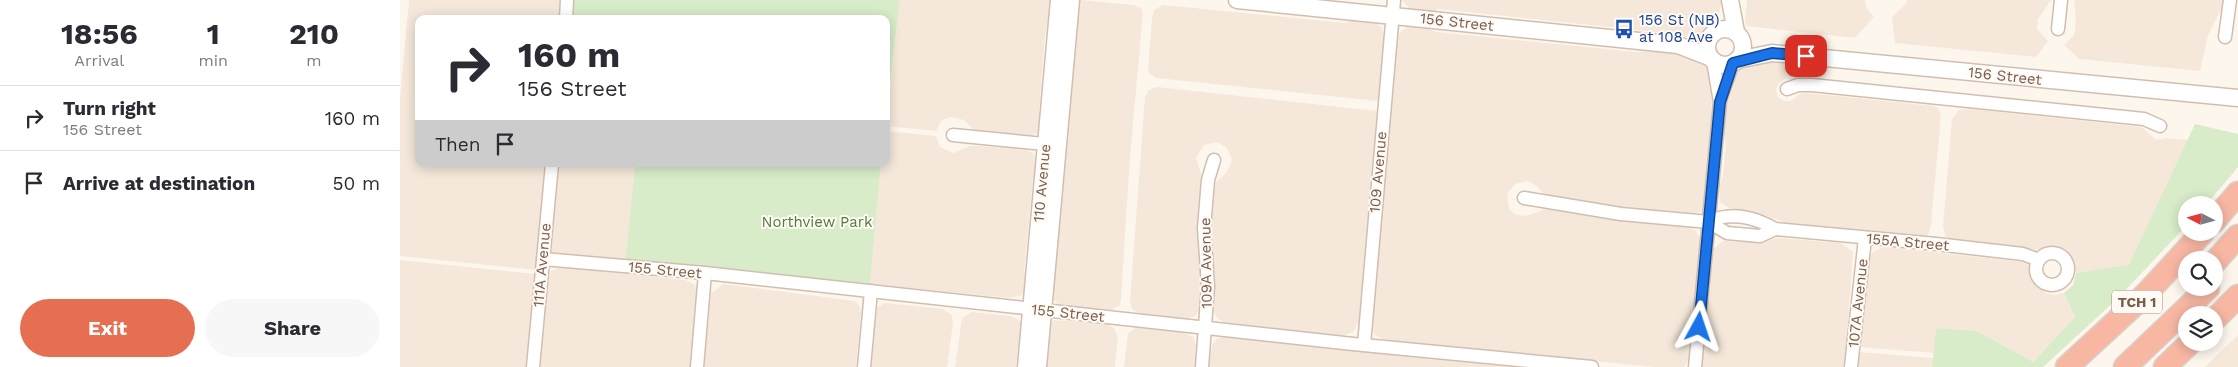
<!DOCTYPE html>
<html lang="en">
<head>
<meta charset="utf-8">
<style>
	:root { --surface:#fff; --page:#f7f7f7; --text:#2b2b33; --muted:#7c7c81; --line:#e1e1e2; --accent:#e76f51 }
	body { margin:0; font-family:"Work Sans",sans-serif; background:var(--page); color:var(--text); height:100vh; display:flex; flex-direction:column; font-size:19px; white-space:nowrap }
	* { box-sizing:border-box; margin:0 }
	p { font-size:16px; color:var(--muted) }
	.icon { flex:none; width:28px; height:28px; fill:none; stroke:currentColor; stroke-width:2; stroke-linecap:round; stroke-linejoin:round }
	.map { position:relative; flex:1; overflow:hidden }
	.sheet { display:flex; flex-direction:column; background:var(--surface); width:400px }
	.sheet>* { flex:none }
	.top-card { position:absolute; left:15px; top:15px; width:475px; height:152px; border-radius:10px; box-shadow:0 2px 12px #0003; background:#fff; color:var(--text); overflow:hidden }
	.needle { width:32px; rotate:276deg }
	.controls { position:absolute; left:1778px; top:196px; display:grid; gap:10px }
	.controls a { display:grid; place-items:center; width:45px; height:45px; border-radius:50%; background:var(--surface); box-shadow:0 2px 12px #0003; font-size:25px }
	.pin { position:absolute; display:grid; place-items:center; width:42px; height:42px; color:#fff; margin:-21px; border-radius:10px; box-shadow:0 2px 8px #0006 }
	.me { position:absolute; width:55px; margin:-28px; rotate:5deg; stroke-linejoin:round; filter:drop-shadow(0 0 4px #0008) }
	.turn { display:flex; align-items:center; gap:18px; height:105px; padding:0 20px; font-size:22px }
	.turn .icon { width:65px; height:65px; stroke-width:2.5 }
	.turn b { display:block; font-size:35px; line-height:42px }
	.then { display:flex; align-items:center; height:48px; padding:0 20px; background:#0003; gap:10px; font-size:19px }
	.eta { display:flex; justify-content:space-evenly; align-items:center; height:85px; text-align:center }
	.eta b { font-size:30px; font-weight:700; line-height:35px }
	.button { display:flex; gap:10px; margin-top:auto; padding:10px 20px }
	.button a { flex:1; height:58px; border-radius:30px; background:var(--accent); color:#fff; font-size:20px; font-weight:700; line-height:58px; text-align:center }
	.button a+a { background:var(--page); color:var(--text) }
	ul { padding:0; list-style:none }
	li { display:flex; align-items:center; gap:15px; height:65px; padding:0 20px; border-top:1px solid var(--line) }
	li div { flex:1 }
	li b { display:block; font-size:19px }
	li em { font-style:normal }
	main { display:flex; flex:1; min-height:0 }
	.map>svg:first-child { display:block }
</style>
</head>
<body>
<main>
<section class="sheet">
<div class="eta">
<div><b>18:56</b><p>Arrival</p></div>
<div><b>1</b><p>min</p></div>
<div><b>210</b><p>m</p></div>
</div>
<ul>
<li><svg class="icon" aria-label="right" viewBox="0 0 24 24"><path d="M7 20v-9h11M14 6l5 5-5 5"/></svg><div><b>Turn right</b><p>156 Street</p></div><em>160 m</em></li>
<li><svg class="icon" aria-label="arrive" viewBox="0 0 24 24"><path d="M6 21V4h12l-3 4 3 4H6"/></svg><div><b>Arrive at destination</b></div><em>50 m</em></li>
</ul>
<div class="button"><a>Exit</a><a>Share</a></div>
</section>
<div class="map">
<svg width="1838" height="367" viewBox="0 0 1838 367">
	<rect width="100%" height="100%" fill="#fdf6ec"/>
	<g fill="#f5e8da">
		<path d="M9,0H160L159,19H19V164H146L136,270L0,256V98Z"/>
		<path d="M500,0H652L645,36L639,112L642,117L638,132L630,137L575,132L564,120L550,117L541,121L536,131L486,126Z"/>
		<path d="M681,0L734,5L741,8L743,13L730,157L721,299L720,305L712,310L659,305L651,297L655,275L678,21L677,3Z"/>
		<path d="M1002,0H1322L1318,18L1313,26L1300,34L1282,38L1246,31L1038,9L1031,12L1011,10Z"/>
		<path d="M1347,0H1465L1466,7L1474,17L1455,38L1347,26L1345,21Z"/>
		<path d="M1507,0H1651L1638,19L1637,29L1648,41L1636,57L1495,43L1492,17L1506,4Z"/>
		<path d="M1674,0H1823L1822,8L1808,35L1800,71L1679,59L1664,45L1674,35L1676,21Z"/>
		<path d="M763,5L945,23L954,20L976,23L981,27L984,36L978,101L756,78L749,73L748,68L752,19L754,10Z"/>
		<path d="M1009,26L1026,28L1037,32L1236,52L1275,51L1305,62L1312,86L1311,147L1304,208L1300,212L1291,214L1225,208L1144,194L1134,184L1127,181L1115,184L1107,194L1109,208L1114,214L1122,216L1130,215L1147,208L1220,220L1289,227L1296,231L1301,240L1290,357L1284,367H1254L985,340L975,335L972,328L973,294L998,38L1001,31Z"/>
		<path d="M1368,61L1386,64L1385,79L1378,84L1376,90L1378,97L1384,101H1391L1400,94L1407,93L1533,106L1538,108L1541,115L1531,225L1528,235L1525,237L1390,224L1358,213L1329,208L1320,202L1319,185L1323,176L1326,144L1324,133L1330,83L1338,67Z"/>
		<path d="M757,87L977,111L959,321L953,332L942,336L828,324L818,319L814,312L815,290L811,237V214L815,183L827,172L832,160L827,148L817,142L804,145L796,158L802,177L797,231L802,286L800,309L795,316L786,319L740,314L732,309L730,301L745,97L749,90Z"/>
		<path d="M1571,109L1741,127L1756,140L1766,138L1789,140L1729,266L1676,273L1671,260L1658,252L1553,241L1546,237L1543,226L1552,119L1559,110Z"/>
		<path d="M486,131L536,136L540,147L554,153L570,146H579L627,150L633,153L637,160L636,175L633,179L624,272L628,278L627,289L622,295L609,298L470,284L481,164H486Z"/>
		<path d="M155,164H235L225,264L154,255L151,251L149,247Z"/>
		<path d="M1377,238L1441,243L1453,252L1445,367H1300L1312,250L1323,241L1357,242Z"/>
		<path d="M1483,247L1624,262L1631,268L1637,285L1645,293L1654,295L1664,293L1675,317L1633,362L1577,331L1536,328L1534,353L1459,347L1468,259L1474,251Z"/>
		<path d="M0,260L135,274L126,367H0Z"/>
		<path d="M160,267L285,280L294,284L298,292L291,367H140L148,278L151,271Z"/>
		<path d="M323,284L455,301L460,307L461,313L456,367H304L311,294Z"/>
		<path d="M485,303L542,309L551,314L553,323L547,367H470L475,313L478,307Z"/>
		<path d="M572,312L611,316L619,320L623,325L621,341L618,347L616,367H555L562,318Z"/>
		<path d="M654,320L707,324L714,328L718,338L715,367H647L649,325Z"/>
		<path d="M739,328L782,332L793,337L796,345L795,367H724L728,334L734,329Z"/>
		<path d="M1838,335V367H1805L1806,366Z"/>
		<path d="M825,336L952,350L1123,367H809L812,345L816,339Z"/>
		<path d="M1459,352L1533,358L1532,367H1458Z"/>
	</g>
	<g fill="#d8ecc9">
		<path d="M170,0H500L486,117V19H169Z"/>
		<path d="M1795,124L1838,134V167L1806,205H1786V226L1717,299L1643,367H1532L1536,328L1577,331L1633,362L1635,360L1675,317L1664,293L1673,285L1676,273L1729,265Z"/>
		<path d="M235,164H481L470,284L225,264Z"/>
	</g>
	<g fill="none" stroke-linecap="round" stroke-linejoin="round">
		<defs>
			<g id="minor">
				<path d="M166,19L167,0"/>
				<path d="M1658,29L1661,0"/>
				<path d="M1825,37L1830,0"/>
				<path d="M1387,89L1398,85H1412L1744,119L1760,126"/>
				<path d="M1320,100L1333,63"/>
				<path d="M553,135L655,145"/>
				<path d="M1124,198L1221,214L1309,222L1327,233L1360,236L1375,229"/>
				<path d="M1309,222C1330,211 1355,217 1375,229L1536,244L1623,254L1639,260"/>
				<circle cx="1652" cy="269" r="16"/>
				<path d="M143,259L305,273L953,344L1192,367"/>
				<path d="M964,345L994,0"/>
				<path d="M133,367L152,164"/>
				<path d="M297,367L305,273"/>
				<path d="M464,367L471,291"/>
				<path d="M802,367L808,286L804,228L808,180L814,160"/>
				<path d="M1295,367L1320,102L1313,61"/>
				<path d="M1451,367L1465,238"/>
			</g>
			<g id="tertiary">
				<path d="M837,0L1278,45L1309,57"/>
				<path d="M1330,0L1336,32"/>
				<circle cx="1325" cy="47" r="18"/>
				<path d="M1337,60L1372,53L1838,98"/>
				<path d="M626,367L659,0"/>
				<path d="M638,367L671,0"/>
			</g>
			<g id="motorway">
				<path d="M1814,221L1838,193"/>
				<path d="M1814,263L1838,236"/>
				<path d="M1814,320L1838,296"/>
				<path d="M1667,367L1746,294L1803,232"/>
				<path d="M1725,367L1808,288"/>
				<path d="M1765,367L1791,342"/>
			</g>
		</defs>
		<use href="#minor" stroke="#d1beb0" stroke-width="15"/>
		<use href="#tertiary" stroke="#d1beb0" stroke-width="19"/>
		<use href="#motorway" stroke="#dad1cd" stroke-width="25"/>
		<use href="#minor" stroke="#fff" stroke-width="12"/>
		<use href="#tertiary" stroke="#fff" stroke-width="16"/>
		<use href="#motorway" stroke="#f7b7a3" stroke-width="22"/>
	</g>
	<g fill="none" stroke-linecap="round" stroke-linejoin="round">
		<defs>
			<path id="route" d="M1299,327L1320,102L1333,63L1372,53L1406,56"/>
		</defs>
		<use href="#route" stroke="#114b97" stroke-width="12"/>
		<use href="#route" stroke="#1a73e8" stroke-width="9"/>
	</g>
	<defs>
		<symbol id="bus-bare" viewBox="-9 -9 18 18"><path d="M-5-6H5V4H4V6H2V4H-2V6H-4V4H-5ZM-3.5-4V0h7V-4ZM-3.5 1.2v1.5H-2V1.2ZM2 1.2v1.5H3.5V1.2Z" fill="#1a4fb4" stroke="#fffaf3" stroke-width="2.5" paint-order="stroke"/></symbol>
	</defs>
	<g fill-rule="evenodd">
		<use href="#bus-bare" x="1210" y="15" width="28" height="28"/>
	</g>
	<g text-anchor="middle" stroke-width="4" stroke-linejoin="round" paint-order="stroke">
		<rect fill="#fffaf3" stroke="#a28b7f" stroke-width="1" x="1712" y="290.5" width="50" height="23" rx="4"/>
		<g font-size="14" font-weight="bold" fill="#7a5c4d">
			<text x="1737" y="307">TCH 1</text>
		</g>
		<g font-size="15" fill="#164399" stroke="#fffaf3" text-anchor="start">
			<text x="1239" y="25">156 St (NB)<tspan x="1239" dy="17">at 108 Ave</tspan></text>
		</g>
		<g font-size="15" fill="#7a5c4d" stroke="#fffaf3">
			<text transform="translate(1057 22) rotate(6)" y="5">156 Street</text>
			<text transform="translate(1605 76) rotate(6)" y="5">156 Street</text>
			<text transform="translate(978 172) rotate(-85)" y="5">109 Avenue</text>
			<text transform="translate(642 183) rotate(-85)" y="5">110 Avenue</text>
			<text transform="translate(1508 242) rotate(5)" y="5">155A Street</text>
			<text transform="translate(806 263) rotate(-91)" y="5">109A Avenue</text>
			<text transform="translate(142 265) rotate(-85)" y="5">111A Avenue</text>
			<text transform="translate(265 270) rotate(5)" y="5">155 Street</text>
			<text transform="translate(1458 303) rotate(-84)" y="5">107A Avenue</text>
			<text transform="translate(668 313) rotate(6)" y="5">155 Street</text>
		</g>
		<g font-size="15" fill="#537a41" stroke="#fffaf3">
			<text x="417" y="227">Northview Park</text>
		</g>
	</g>
</svg>
<div class="controls">
<a><svg class="needle" viewBox="-14 -14 28 28"><path d="M0-13l5 13h-10z" fill="#e53935"/><path d="M0 13l5-13h-10z" fill="#7c7c81"/></svg></a>
<a><svg class="icon" aria-label="search" viewBox="0 0 24 24"><circle cx="10" cy="10" r="6"/><path d="M15 15l6 6"/></svg></a>
<a><svg class="icon" aria-label="layers" viewBox="0 0 24 24"><path d="M12 4l9 5-9 5-9-5zM3 14l9 5 9-5"/></svg></a>
</div>
<div class="pin" style="left:1406px;top:56px;background:#d93025"><svg class="icon" aria-label="arrive" viewBox="0 0 24 24"><path d="M6 21V4h12l-3 4 3 4H6"/></svg></div>
<svg class="me" style="left:1299px;top:327px" viewBox="-20 -20 40 40"><path d="M0-17L14 15 0 8-14 15z" fill="#1a73e8" stroke="#fff" stroke-width="4"/></svg>
<div class="top-card">
<div class="turn"><svg class="icon" aria-label="right" viewBox="0 0 24 24"><path d="M7 20v-9h11M14 6l5 5-5 5"/></svg><div><b>160 m</b>156 Street</div></div>
<div class="then">Then<svg class="icon" aria-label="arrive" viewBox="0 0 24 24"><path d="M6 21V4h12l-3 4 3 4H6"/></svg></div>
</div>
</div>
</main>
</body>
</html>
